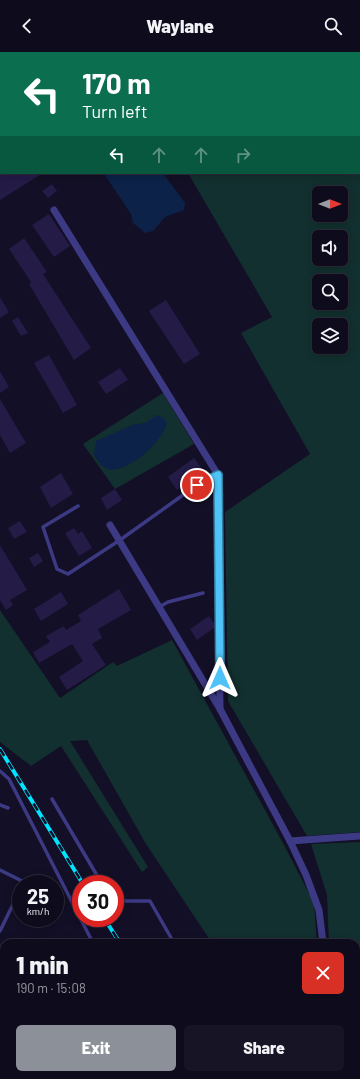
<!DOCTYPE html>
<html lang="en">
<head>
<meta charset="utf-8">
<style>
	:root { --surface:#0e0b1c; --page:#171425; --text:#f1f3f6; --muted:#9b9ba3; --line:#2e2b3b; --accent:#8c9099 }
	body { margin:0; font-family:Barlow,sans-serif; background:var(--page); color:var(--text); height:100vh; display:flex; flex-direction:column; font-size:15px; white-space:nowrap }
	* { box-sizing:border-box; margin:0 }
	p { font-size:13px; color:var(--muted) }
	.icon { flex:none; width:22px; height:22px; fill:none; stroke:currentColor; stroke-width:2; stroke-linecap:round; stroke-linejoin:round }
	.map { position:relative; flex:1; overflow:hidden }
	.side { position:absolute; left:0px; top:887px; width:360px; height:140px; display:flex; flex-direction:column; background:var(--surface); border-radius:12px 12px 0 0; box-shadow:0 2px 10px #0003,0 0 0 1px var(--line) }
	.side>* { flex:none }
	.hud { position:absolute; left:0px; top:0px; width:360px; height:122px; box-shadow:0 2px 10px #0003,0 0 0 1px var(--line); background:#0b6e4f; color:#fff; overflow:hidden }
	.needle { width:26px; rotate:90deg }
	.buttons { position:absolute; left:312px; top:134px; display:grid; gap:8px }
	.buttons a { display:grid; place-items:center; width:36px; height:36px; border-radius:6px; background:var(--surface); box-shadow:0 2px 10px #0003,0 0 0 1px var(--line); font-size:20px }
	.speed { position:absolute; left:12px; top:823px; display:flex; gap:8px; font-size:20px; font-weight:700; text-align:center }
	.speed>* { display:grid; place-content:center; width:52px; height:52px; border-radius:50%; background:var(--surface); box-shadow:0 2px 10px #0003,0 0 0 1px var(--line); line-height:1 }
	.speed small { font-size:10px; font-weight:400 }
	.speed .limit { border:6px solid #d22; background:#fff; color:#111 }
	.pin { position:absolute; display:grid; place-items:center; width:34px; height:34px; color:#fff; margin:-17px; border:2px solid #fff; border-radius:50%; box-shadow:0 1px 4px #0007 }
	.me { position:absolute; width:44px; margin:-22px; rotate:0deg; stroke-linejoin:round; filter:drop-shadow(0 0 3px #0008) }
	.turn { display:flex; align-items:center; gap:14px; height:84px; padding:0 16px; font-size:18px }
	.turn .icon { width:52px; height:52px; stroke-width:2.5 }
	.turn b { display:block; font-size:28px; line-height:34px }
	.lanes { display:flex; align-items:center; height:38px; padding:0 16px; background:#0003; justify-content:center; gap:20px; direction:ltr }
	.lanes .off { opacity:.35 }
	.round { display:grid; place-items:center; flex:none; width:42px; height:42px; border-radius:6px; background:var(--page) }
	.summary { display:flex; align-items:center; justify-content:space-between; height:68px; padding:0 16px }
	h1 { font-size:24px; font-weight:800; line-height:30px }
	.button { display:flex; gap:8px; margin-top:auto; padding:8px 16px }
	.button a { flex:1; height:46px; border-radius:6px; background:var(--accent); color:#fff; font-size:16px; font-weight:800; line-height:46px; text-align:center }
	.button a+a { background:var(--page); color:var(--text) }
	header { display:flex; justify-content:space-between; align-items:center; height:52px; padding:0 16px; background:var(--surface); font-size:18px; font-weight:800 }
	.map>svg:first-child { display:block }
</style>
</head>
<body>
<header><svg class="icon" aria-label="back" viewBox="0 0 24 24"><path d="M15 5l-7 7 7 7"/></svg>Waylane<svg class="icon" aria-label="search" viewBox="0 0 24 24"><circle cx="10" cy="10" r="6"/><path d="M15 15l6 6"/></svg></header>
<div class="map">
<svg width="360" height="1027" viewBox="0 0 360 1027">
	<rect width="100%" height="100%" fill="#130f26"/>
	<g fill="#12302f" fill-rule="evenodd">
		<path d="M92,0H360V780L307,784L228,649L225,460L310,402L241,281L272,265L188,121H359V1ZM319,141H341V163H319ZM319,185H341V207H319ZM319,229H341V251H319ZM319,273H341V295H319Z"/>
		<path d="M163,341L194,392L115,437L83,392Z"/>
		<path d="M0,558L60,646L113,610L117,614L172,588L284,793L314,851L317,891H212L146,792L87,688L70,689L148,815L142,820L61,694L31,714L0,690Z"/>
		<path d="M360,790V910H356V891H329L327,843L311,792Z"/>
		<path d="M356,966L360,968V1025L356,1023Z"/>
	</g>
	<g fill="#0c2248">
		<path d="M109,121H163L185,151L184,158L165,165L153,179L145,181L133,171L131,162L105,123Z"/>
		<path d="M157,363L162,365L167,370C165,388 127,423 107,417C101,415 98,409 94,403L96,389L132,373L145,371Z"/>
	</g>
	<g fill="#241b47">
		<path d="M0,121H43L0,148Z"/>
		<path d="M52,132L57,139L48,146L42,139Z"/>
		<path d="M49,162L70,194L54,205L32,173Z"/>
		<path d="M24,186L47,220L43,222L91,296L74,308L29,232L31,230L9,197Z"/>
		<path d="M0,245L9,260L0,266Z"/>
		<path d="M166,248L200,302L184,312L149,259Z"/>
		<path d="M18,265L28,281L21,284L12,269Z"/>
		<path d="M49,303L77,353L63,361L34,311Z"/>
		<path d="M120,316L128,328L106,342L98,330Z"/>
		<path d="M0,319L9,335L0,341Z"/>
		<path d="M0,347L26,391L10,401L0,383Z"/>
		<path d="M194,406L204,420L177,438L168,425Z"/>
		<path d="M61,421L73,442L51,456L40,435Z"/>
		<path d="M115,437L122,448L107,458L101,446Z"/>
		<path d="M20,469L27,480L14,487L8,476Z"/>
		<path d="M74,476L78,482L82,479L92,496L79,504L65,481Z"/>
		<path d="M0,493L27,538L10,548L13,553L6,558L0,548Z"/>
		<path d="M38,501L43,509L34,515L29,506Z"/>
		<path d="M119,537L131,558L98,577L102,586L92,592L106,613L67,638L59,625L83,609L72,592L39,611L33,600L50,590L46,584L64,574L66,578L81,569L78,563Z"/>
		<path d="M61,540L68,552L41,569L34,557Z"/>
		<path d="M209,564L214,571V576L197,588L190,577Z"/>
	</g>
	<g fill="none" stroke-linecap="round" stroke-linejoin="round">
		<g stroke="#3d3a85" stroke-width="3.5">
			<path d="M78,454L43,475L57,517L68,522L120,488L197,433L218,423"/>
			<path d="M161,554L168,550L203,541"/>
			<path d="M0,719L9,727L93,891"/>
			<path d="M52,747L102,832"/>
			<path d="M0,753L8,756"/>
			<path d="M0,818L24,830L23,832"/>
			<path d="M115,846L120,849H150L174,891"/>
			<path d="M0,879L21,836"/>
			<path d="M0,958L3,953"/>
			<path d="M143,1023L146,1027"/>
			<path d="M182,1023L185,1027"/>
			<path d="M255,1023L257,1027"/>
			<path d="M5,1027L7,1023"/>
		</g>
		<g stroke="#3d3a85" stroke-width="7">
			<path d="M54,158L218,423L220,657"/>
			<path d="M110,473L220,657L290,789L306,823L319,858L323,891"/>
			<path d="M290,789L360,784"/>
			<path d="M315,1023L320,1027"/>
			<path d="M296,1027L299,1023"/>
		</g>
		<defs>
			<g id="rail">
				<path d="M0,697L83,832"/>
				<path d="M104,866L120,891"/>
				<path d="M201,1023L203,1027"/>
			</g>
		</defs>
		<use href="#rail" stroke="#00e5ff" stroke-width="4"/>
		<use href="#rail" stroke="#130f26" stroke-width="2.5" stroke-dasharray="8" stroke-linecap="butt"/>
	</g>
	<g fill="none" stroke-linecap="round" stroke-linejoin="round">
		<defs>
			<path id="route" d="M197,433L218,423L220,626"/>
		</defs>
		<use href="#route" stroke="#337fa1" stroke-width="10"/>
		<use href="#route" stroke="#4fc3f7" stroke-width="7"/>
	</g>
</svg>
<div class="buttons">
<a><svg class="needle" viewBox="-14 -14 28 28"><path d="M0-13l5 13h-10z" fill="#e53935"/><path d="M0 13l5-13h-10z" fill="#9b9ba3"/></svg></a>
<a><svg class="icon" aria-label="sound" viewBox="0 0 24 24"><path d="M4 9h4l5-4v14l-5-4H4zM17 9q2 3 0 6"/></svg></a>
<a><svg class="icon" aria-label="search" viewBox="0 0 24 24"><circle cx="10" cy="10" r="6"/><path d="M15 15l6 6"/></svg></a>
<a><svg class="icon" aria-label="layers" viewBox="0 0 24 24"><path d="M12 4l9 5-9 5-9-5zM3 14l9 5 9-5"/></svg></a>
</div>
<div class="speed"><div>25<small>km/h</small></div><div class="limit">30</div></div>
<div class="pin" style="left:197px;top:433px;background:#d93025"><svg class="icon" aria-label="arrive" viewBox="0 0 24 24"><path d="M6 21V4h12l-3 4 3 4H6"/></svg></div>
<svg class="me" style="left:220px;top:626px" viewBox="-20 -20 40 40"><path d="M0-17L14 15 0 8-14 15z" fill="#4fc3f7" stroke="#fff" stroke-width="4"/></svg>
<div class="hud">
<div class="turn"><svg class="icon" aria-label="left" viewBox="0 0 24 24"><path d="M17 20v-9H6M10 6l-5 5 5 5"/></svg><div><b>170 m</b>Turn left</div></div>
<div class="lanes"><svg class="icon" aria-label="left" viewBox="0 0 24 24"><path d="M17 20v-9H6M10 6l-5 5 5 5"/></svg><svg class="icon off" aria-label="ahead" viewBox="0 0 24 24"><path d="M12 20V5M6 11l6-6 6 6"/></svg><svg class="icon off" aria-label="ahead" viewBox="0 0 24 24"><path d="M12 20V5M6 11l6-6 6 6"/></svg><svg class="icon off" aria-label="right" viewBox="0 0 24 24"><path d="M7 20v-9h11M14 6l5 5-5 5"/></svg></div>
</div>
<section class="side">
<div class="summary"><div><h1>1 min</h1><p>190 m · 15:08</p></div><a class="round" style="background:#d93025;color:#fff"><svg class="icon" aria-label="close" viewBox="0 0 24 24"><path d="M6 6l12 12M18 6L6 18"/></svg></a></div>
<div class="button"><a>Exit</a><a>Share</a></div>
</section>
</div>
</body>
</html>
